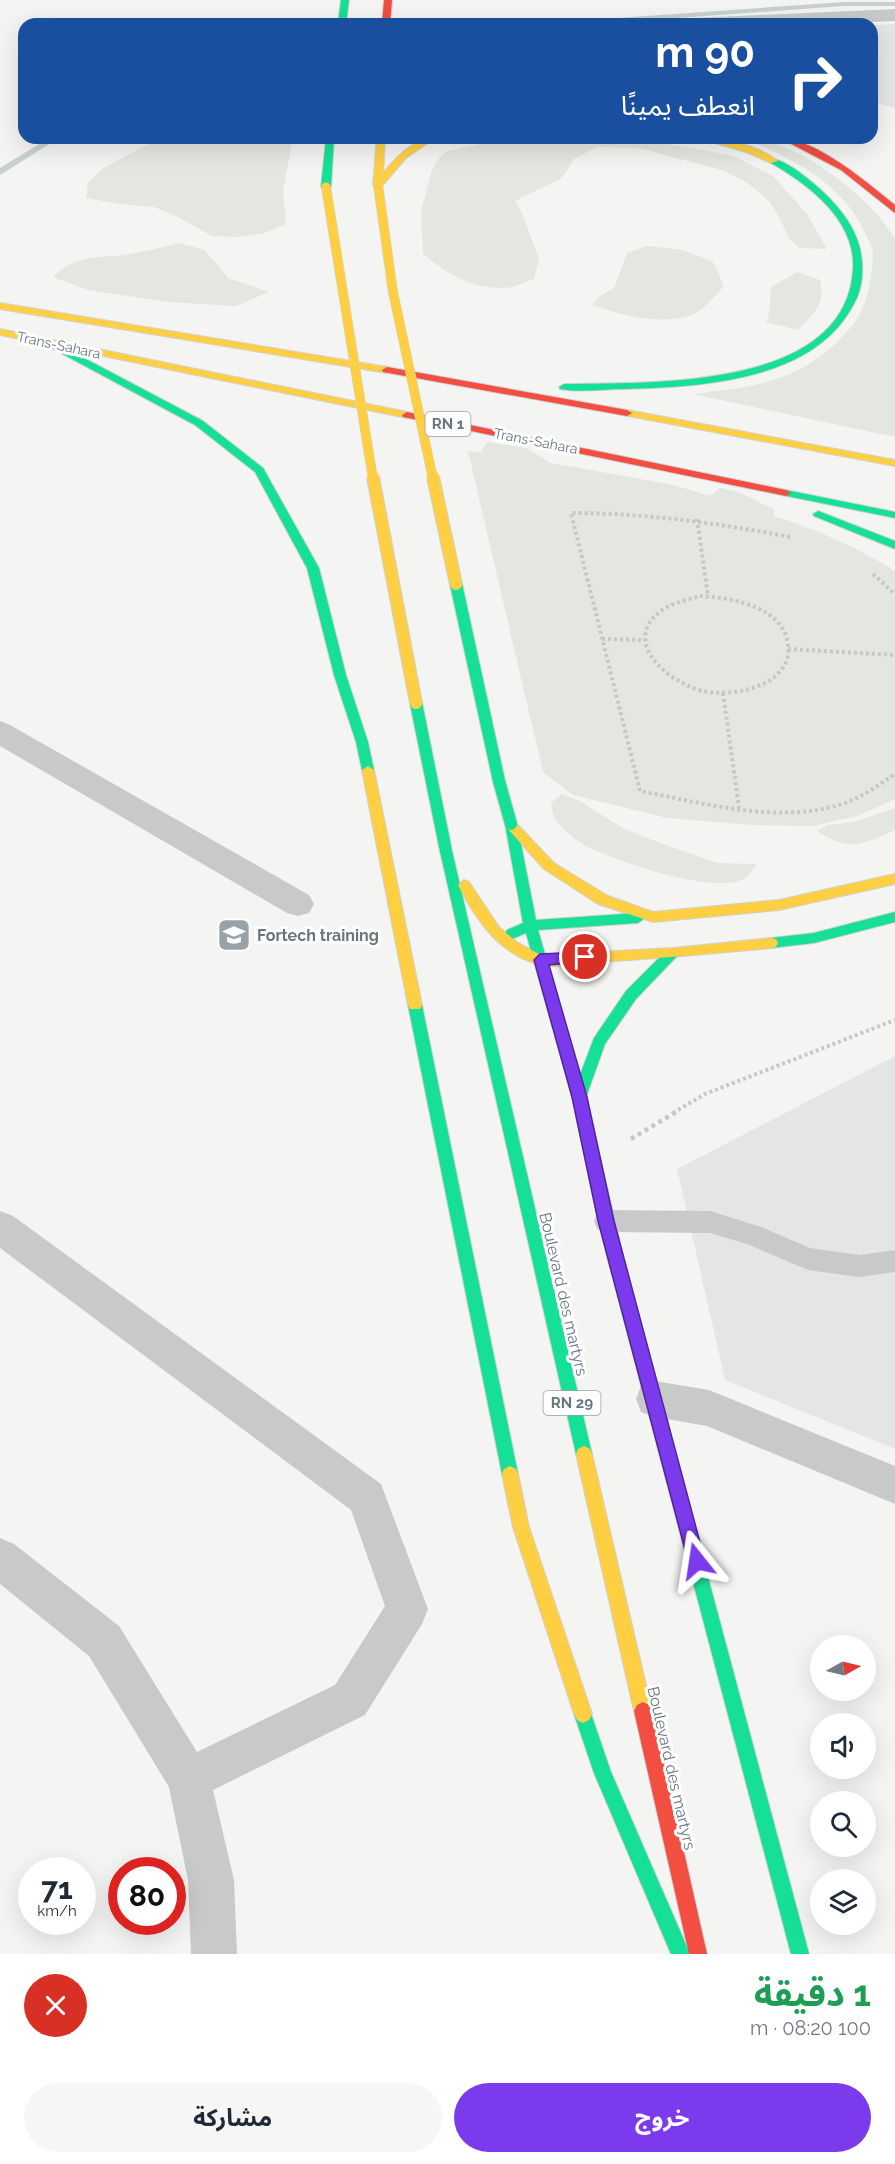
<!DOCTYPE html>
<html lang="ar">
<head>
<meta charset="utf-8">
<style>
	:root { --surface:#fff; --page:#f6f6f7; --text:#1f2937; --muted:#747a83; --accent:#7c3aed }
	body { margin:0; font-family:Raleway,"Noto Sans Arabic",sans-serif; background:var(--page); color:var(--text); direction:rtl; height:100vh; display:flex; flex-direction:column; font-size:22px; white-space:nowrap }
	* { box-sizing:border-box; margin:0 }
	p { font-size:20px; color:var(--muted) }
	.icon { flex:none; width:33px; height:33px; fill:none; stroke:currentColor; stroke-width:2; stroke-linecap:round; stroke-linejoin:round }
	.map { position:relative; height:1954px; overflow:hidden; direction:ltr }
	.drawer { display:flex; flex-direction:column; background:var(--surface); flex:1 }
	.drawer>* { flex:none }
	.top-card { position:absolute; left:18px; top:18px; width:860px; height:126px; border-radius:18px; box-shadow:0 6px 24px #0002; direction:rtl; background:#1a4fa0; color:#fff; overflow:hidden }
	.needle { width:39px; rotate:82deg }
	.fabs { position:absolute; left:810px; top:1635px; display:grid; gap:12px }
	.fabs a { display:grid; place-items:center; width:66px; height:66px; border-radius:50%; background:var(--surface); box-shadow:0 6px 24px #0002; font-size:30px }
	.speed { position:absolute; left:18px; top:1857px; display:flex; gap:12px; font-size:30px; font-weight:700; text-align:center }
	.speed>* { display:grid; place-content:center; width:78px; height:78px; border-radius:50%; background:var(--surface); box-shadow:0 6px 24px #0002; line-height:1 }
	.speed small { font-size:15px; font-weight:400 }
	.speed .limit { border:9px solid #d22; background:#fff; color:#111 }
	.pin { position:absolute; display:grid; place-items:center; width:51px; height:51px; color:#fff; margin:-26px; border:3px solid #fff; border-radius:50%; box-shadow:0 2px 6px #0007 }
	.me { position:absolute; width:66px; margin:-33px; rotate:345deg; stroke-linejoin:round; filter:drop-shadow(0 0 4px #0008) }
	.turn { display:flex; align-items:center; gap:21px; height:126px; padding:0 24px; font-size:27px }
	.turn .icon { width:78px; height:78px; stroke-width:2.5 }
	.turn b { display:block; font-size:42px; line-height:51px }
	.round { display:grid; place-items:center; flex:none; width:63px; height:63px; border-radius:32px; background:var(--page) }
	.summary { display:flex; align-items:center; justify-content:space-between; height:102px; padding:0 24px }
	h1 { font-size:36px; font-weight:700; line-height:45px; color:#1e9e55 }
	.action { display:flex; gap:12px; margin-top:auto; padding:12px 24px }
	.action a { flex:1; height:69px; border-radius:36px; background:var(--accent); color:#fff; font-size:24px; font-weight:700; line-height:69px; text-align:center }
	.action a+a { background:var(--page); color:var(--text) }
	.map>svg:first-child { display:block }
</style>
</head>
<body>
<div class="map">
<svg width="895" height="1954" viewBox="0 0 895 1954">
	<rect width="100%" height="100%" fill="#f4f4f3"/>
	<g fill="#e4e5e5">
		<path d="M895,24V108L872,102V25Z"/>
		<path d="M895,1056V1449L725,1380L677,1169Z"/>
	</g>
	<g fill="#e4e6e1">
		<path d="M160,138H293L283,190L286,224L265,233L239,237L212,236L176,216L154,207L120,204L86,198L88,183L102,169Z"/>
		<path d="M511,138H633L734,156L773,176L807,214L827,249L800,248L790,240L777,213L769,201L746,182L722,170L638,148L597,147L574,159L562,178L515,201L523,215L539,259L534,279C525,282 513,288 503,288C473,289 444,273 423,253L421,213L431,172L439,158L448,151Z"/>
		<path d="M742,138C795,138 868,194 895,239V437L692,394C722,390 753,388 782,377C810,367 832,350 851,327C862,314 867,298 870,282C871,273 873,263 873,254C873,247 868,239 865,233C843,183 790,157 742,138Z"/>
		<path d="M179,243L205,250L228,278L269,292L236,306L168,302L88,290L53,277C75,255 95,258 123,255C142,252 161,248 179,243Z"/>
		<path d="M647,246L683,250L713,262L724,286C715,296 703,312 689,316C657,325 622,315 592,305L600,296L614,288L627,253Z"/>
		<path d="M797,272L820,280C826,306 814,312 798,330L766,322C772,309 769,300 771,287Z"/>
		<path d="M488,442L526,448L551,463L674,485L710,496L720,488L739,492L775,510L773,516C817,529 856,547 895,571V799L857,816L813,826L753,825L667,818L573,795L543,772L468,451L482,453L481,451Z"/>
		<path d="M562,794L580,801L624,829L655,841L717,863L756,864C754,868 751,873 748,876C722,899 612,860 584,845C575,840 562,829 556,820C553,816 552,808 551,803Z"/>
		<path d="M895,808V830C862,845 849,852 817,831L828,825L854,822Z"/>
	</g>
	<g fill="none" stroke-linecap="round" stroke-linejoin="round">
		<g fill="#c8d1d2" fill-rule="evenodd">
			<path d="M844,2H895V6H844L596,24H557L561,22Z"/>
			<path d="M49,138H59L0,175V168Z"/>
		</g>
		<defs>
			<g id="fast">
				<path d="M341,0H349L346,24H338Z"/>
				<path d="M326,138H334L331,187L326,190L321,187Z"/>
				<path d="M771,159C784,158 810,180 820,189C846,213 865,239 862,276C861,293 855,303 846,317C801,382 696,387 624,389C604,389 580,393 560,389L559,387L564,384C650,382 846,391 853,269C856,220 809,185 771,163Z"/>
				<path d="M48,339L203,421L263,468L319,568L346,675L368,742L374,770L372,773L368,774L362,770L356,742L334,675L307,568L255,472L195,425L44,344L43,342Z"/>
				<path d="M786,490L895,512V518L782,495V491Z"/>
				<path d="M818,511L895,541V549L814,516L813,514Z"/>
				<path d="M511,819L517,824L536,920L638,913L645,918L638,923L538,930L580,1075L594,1038L626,991L668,949H678L680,953L636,999L605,1044L586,1097L623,1256L620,1261L615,1263L610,1261L607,1256L572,1097L526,933L512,939L505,934L507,930L523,923L505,824Z"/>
				<path d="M446,846L452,851L592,1454L590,1459L584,1462L578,1459L576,1454L440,851Z"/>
				<path d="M895,912V922L814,943L771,948L766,947L764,943L766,939L771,938L814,933Z"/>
				<path d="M415,1000L420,1001L422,1005L518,1474L516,1479L510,1482L504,1479L502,1474L408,1005L410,1001Z"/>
				<path d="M690,1532L696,1534L698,1540L809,1954H791L682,1540L684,1534Z"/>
				<path d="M583,1705L589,1708L611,1772L690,1954H671L594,1773L574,1714L577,1708Z"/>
			</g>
			<g id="slow">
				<path d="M377,138H385L383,173C397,157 413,138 435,138L406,158L381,187L378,188L373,185Z"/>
				<path d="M698,138C723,138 758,145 778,161L771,163L746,152Z"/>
				<path d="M0,303L387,367L392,370L387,373L0,309Z"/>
				<path d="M0,329L407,412L412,415L407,418L0,335Z"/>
				<path d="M627,410L895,460V466L623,415V411Z"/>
				<path d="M368,766L374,770L422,1005L420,1009H410L408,1005L362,770Z"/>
				<path d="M511,820L515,822L554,863L608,896L653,912L779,900L895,874V884L779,910L653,922L598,904L544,869L507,828L505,825Z"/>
				<path d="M464,880L469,882L499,927L518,943L541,955L673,948L771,938L776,939L778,943L776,947L771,948C710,954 649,959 587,963C572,964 551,969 537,964C497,952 476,919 458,885Z"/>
				<path d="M584,1446L590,1449L592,1454L652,1711L649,1717L643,1720L637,1717L634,1711L576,1454L578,1449Z"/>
				<path d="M510,1466L516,1469L518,1474L529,1527L592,1714L589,1720L583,1723L577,1720L574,1714L513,1527L502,1474L504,1469Z"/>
			</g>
			<g id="jam">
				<path d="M384,0H392L390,24H382Z"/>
				<path d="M780,138C815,138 868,183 895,205V213L841,170Z"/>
				<path d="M387,367L627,410L632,413L627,416L383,372L382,370Z"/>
				<path d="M407,412L786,490L791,493L786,496L403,417L402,415Z"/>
				<path d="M615,1249L620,1251L623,1256L698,1540L696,1546L690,1548L684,1546L682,1540L607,1256L610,1251Z"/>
				<path d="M643,1702L649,1705L652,1711L707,1954H689L634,1711L637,1705Z"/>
			</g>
		</defs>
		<use href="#fast" stroke="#d0d1d1" stroke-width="2"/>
		<use href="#slow" stroke="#d0d1d1" stroke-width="2"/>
		<use href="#jam" stroke="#d0d1d1" stroke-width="2"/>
		<g stroke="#c6c7c8" stroke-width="4" stroke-dasharray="3 3" stroke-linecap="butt">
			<path d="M697,519L708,596"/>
			<path d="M790,537C717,523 645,513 571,513L640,791C703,803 776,824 839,805C860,799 877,786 895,774"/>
			<path d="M873,574L895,594"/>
			<path d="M700,596C734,598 792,608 788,654C787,668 774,679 763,684C743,693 716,696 696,689C661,677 620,637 665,608C675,602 689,600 700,596Z"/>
			<path d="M602,639L645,640"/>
			<path d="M788,649L895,655"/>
			<path d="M723,693L739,808"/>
			<path d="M673,1113L705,1094L895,1020"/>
		</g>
		<path stroke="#c6c7c8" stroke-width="4.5" stroke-dasharray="4 4" stroke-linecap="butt" d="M631,1139L676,1112"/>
		<path fill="#c8caca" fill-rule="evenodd" d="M606,1210L710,1211L761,1227L810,1248L859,1255L895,1250V1272L859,1277L808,1270L747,1244L710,1233L606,1232L597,1229L594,1221L597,1213Z"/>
		<g fill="#c8caca" fill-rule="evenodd">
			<path d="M895,9V21L828,24H684L687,20L694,18Z"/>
			<path d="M0,721L10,725L309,895L314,904L309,913L298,916L287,913L0,746Z"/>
			<path d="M0,1211L13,1216L381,1484L428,1609L422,1624L365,1715L213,1790L234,1880L237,1954H191L188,1880L169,1787L89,1656L0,1584V1538L14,1544L119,1626L197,1752L335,1685L385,1606L351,1510L0,1248Z"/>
			<path d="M655,1381L709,1390L895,1466V1504L707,1426L655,1417L641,1412L636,1399L641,1386Z"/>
		</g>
		<use href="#fast" fill="#16e098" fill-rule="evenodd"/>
		<use href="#slow" fill="#ffcf43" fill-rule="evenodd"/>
		<use href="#jam" fill="#f24e42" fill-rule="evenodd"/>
		<defs>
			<g id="fast-bridge">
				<path d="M456,584L499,781L511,824"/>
				<path d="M416,703L446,851"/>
			</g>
			<g id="slow-bridge-far1">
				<path d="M378,185L393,292L433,479"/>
				<path d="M326,187L373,479"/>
			</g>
			<g id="slow-bridge">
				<path d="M373,477L416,703"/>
				<path d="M433,477L456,584"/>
			</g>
		</defs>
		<use href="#fast-bridge" stroke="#d0d1d1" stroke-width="14" stroke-linecap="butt"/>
		<use href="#slow-bridge-far1" stroke="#d0d1d1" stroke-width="10" stroke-linecap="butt"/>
		<use href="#slow-bridge" stroke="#d0d1d1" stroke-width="14" stroke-linecap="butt"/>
		<use href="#fast-bridge" stroke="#16e098" stroke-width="12"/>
		<use href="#slow-bridge-far1" stroke="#ffcf43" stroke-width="9"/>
		<use href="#slow-bridge" stroke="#ffcf43" stroke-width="12"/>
	</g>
	<path fill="#7c3aed" stroke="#51269a" stroke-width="1.5" d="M585,952L589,954L591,957L589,961L549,965L587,1097L614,1221L705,1561L703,1567L697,1569L691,1567L688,1561L598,1221L572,1097L534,960L540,954Z"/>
	<defs>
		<symbol id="school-square" viewBox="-11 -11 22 22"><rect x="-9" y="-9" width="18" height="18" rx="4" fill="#98a3a8" stroke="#fff"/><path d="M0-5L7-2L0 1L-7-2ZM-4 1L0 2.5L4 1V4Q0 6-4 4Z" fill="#fff"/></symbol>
	</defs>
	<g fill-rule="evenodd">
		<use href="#school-square" x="215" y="916" width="38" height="38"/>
	</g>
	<g text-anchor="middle" stroke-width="6" stroke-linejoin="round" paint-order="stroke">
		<g font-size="14" fill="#667780" stroke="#fff">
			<text transform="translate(59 345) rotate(12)" y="5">Trans-Sahara</text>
			<text transform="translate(536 441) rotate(11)" y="5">Trans-Sahara</text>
		</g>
		<g fill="#fff" stroke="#94a0a6" stroke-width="1.5">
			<rect x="425.5" y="412" width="45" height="24" rx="4.5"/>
			<rect x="543.5" y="1391" width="57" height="24" rx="4.5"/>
		</g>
		<g font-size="15" font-weight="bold" fill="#667780">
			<text x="448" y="429">RN 1</text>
			<text x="572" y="1408">RN 29</text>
		</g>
		<g font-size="16" font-weight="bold" fill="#667780" stroke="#fff" text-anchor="start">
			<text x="257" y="941">Fortech training</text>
		</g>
		<g font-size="16" fill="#667780" stroke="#fff">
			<text transform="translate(564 1294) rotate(77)" y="6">Boulevard des martyrs</text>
			<text transform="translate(672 1768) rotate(77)" y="6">Boulevard des martyrs</text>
		</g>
	</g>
</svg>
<div class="fabs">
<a><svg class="needle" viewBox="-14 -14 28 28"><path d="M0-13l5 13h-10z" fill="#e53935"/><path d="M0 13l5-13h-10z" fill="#747a83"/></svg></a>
<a><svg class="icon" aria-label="sound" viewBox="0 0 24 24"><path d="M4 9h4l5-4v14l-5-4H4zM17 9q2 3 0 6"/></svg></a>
<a><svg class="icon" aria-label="search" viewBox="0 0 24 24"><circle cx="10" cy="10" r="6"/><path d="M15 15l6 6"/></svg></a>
<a><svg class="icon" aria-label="layers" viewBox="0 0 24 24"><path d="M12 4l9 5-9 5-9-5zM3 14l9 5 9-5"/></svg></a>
</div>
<div class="speed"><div>71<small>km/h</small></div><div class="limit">80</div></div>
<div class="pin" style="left:585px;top:957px;background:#d93025"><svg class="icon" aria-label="arrive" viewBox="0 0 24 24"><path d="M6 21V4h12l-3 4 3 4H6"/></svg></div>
<svg class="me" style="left:697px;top:1561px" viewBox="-20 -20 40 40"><path d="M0-17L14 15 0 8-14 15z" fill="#7c3aed" stroke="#fff" stroke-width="4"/></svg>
<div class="top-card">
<div class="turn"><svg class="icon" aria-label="right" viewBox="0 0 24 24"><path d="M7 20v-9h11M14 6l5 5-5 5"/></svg><div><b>90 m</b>انعطف يمينًا</div></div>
</div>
</div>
<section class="drawer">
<div class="summary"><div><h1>1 دقيقة</h1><p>100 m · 08:20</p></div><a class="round" style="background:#d93025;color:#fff"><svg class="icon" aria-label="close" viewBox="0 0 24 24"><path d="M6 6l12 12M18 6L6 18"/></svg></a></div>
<div class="action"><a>خروج</a><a>مشاركة</a></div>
</section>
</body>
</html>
